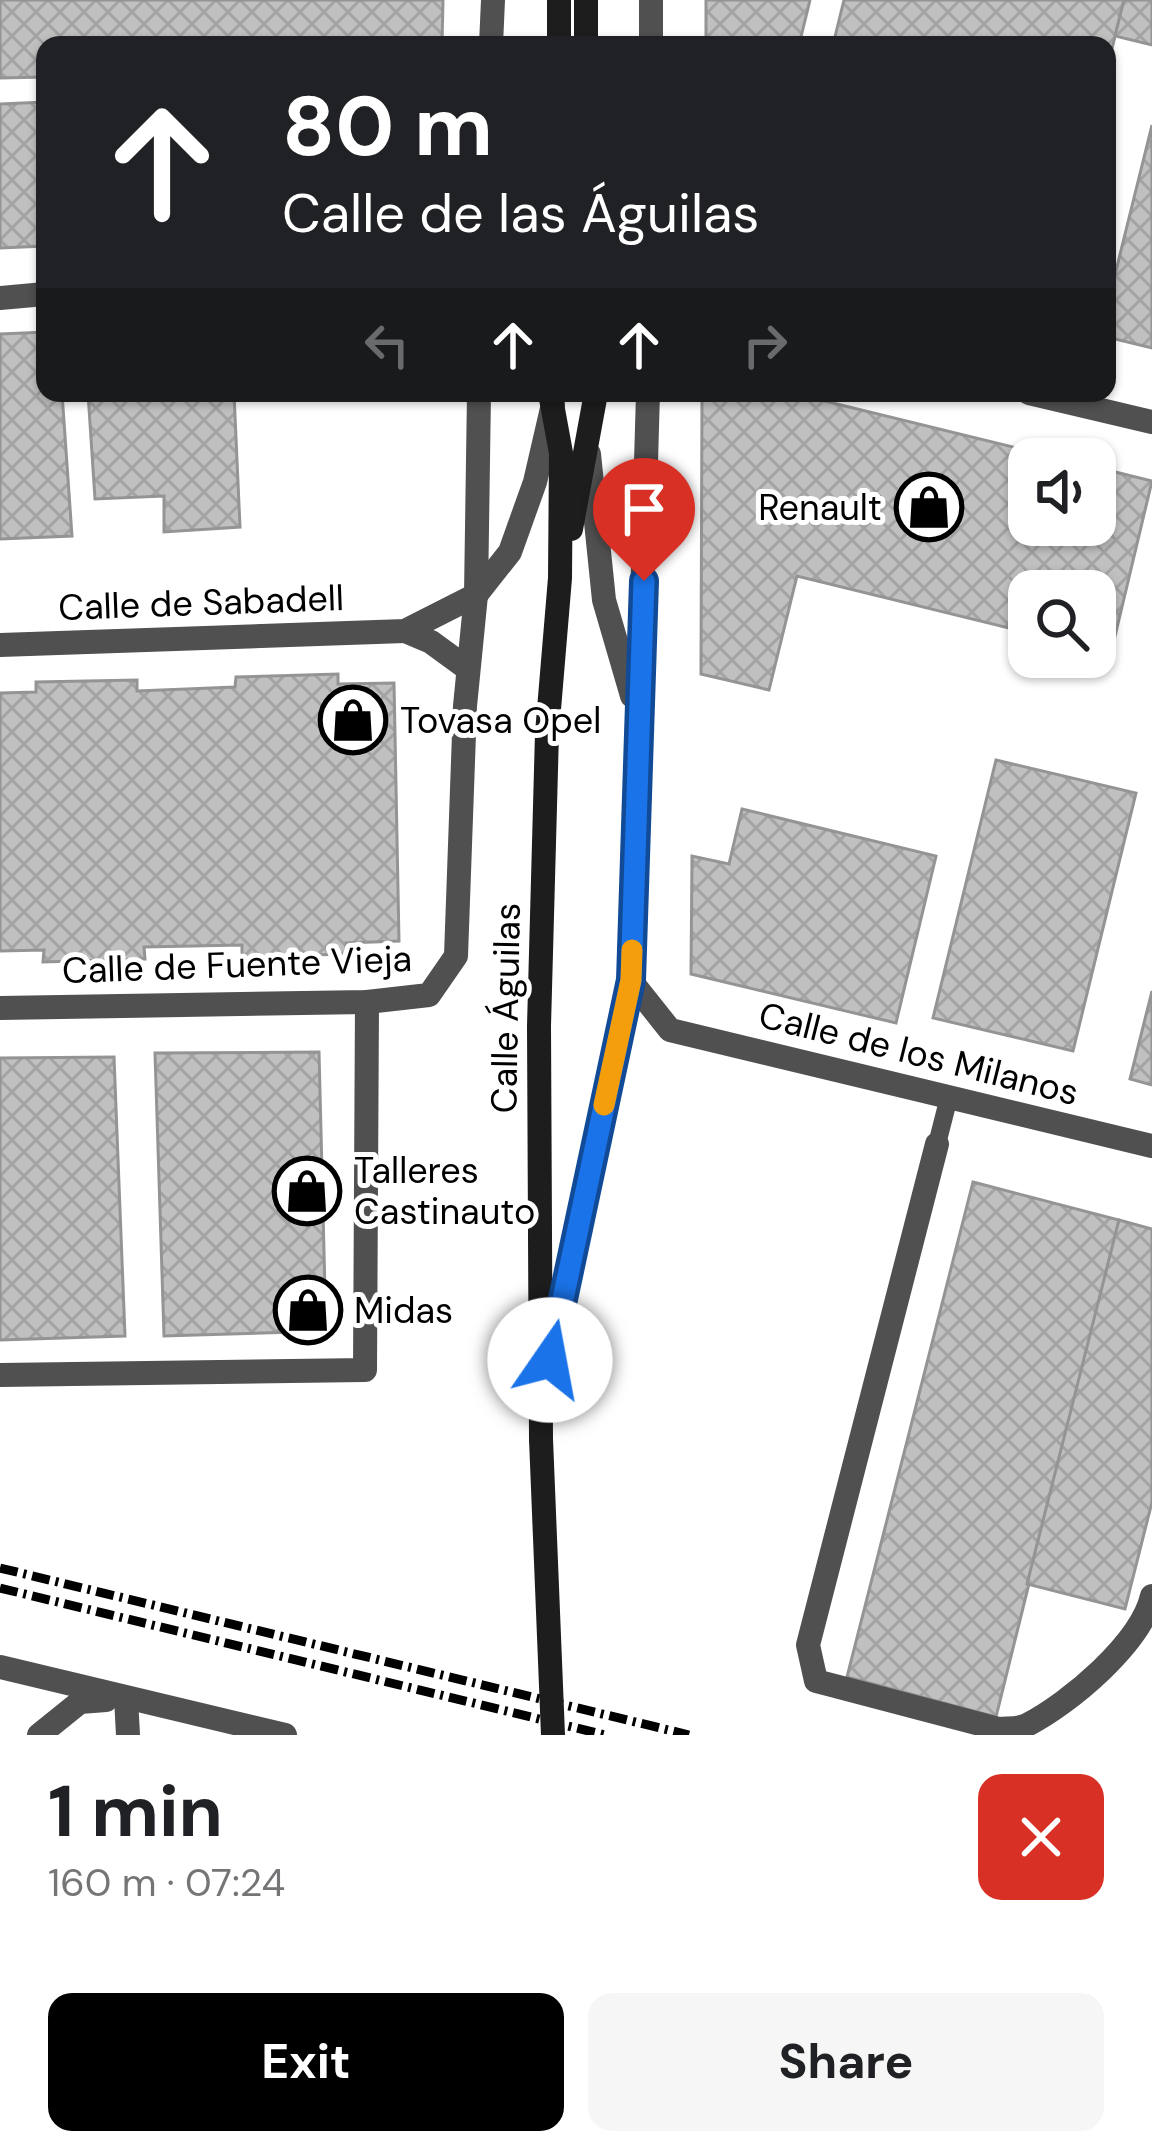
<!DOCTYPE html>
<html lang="en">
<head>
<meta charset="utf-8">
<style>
	:root { --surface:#fff; --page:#f6f6f6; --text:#202124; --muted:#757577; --accent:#000 }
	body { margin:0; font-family:"DM Sans",sans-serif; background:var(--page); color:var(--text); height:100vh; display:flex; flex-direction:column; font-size:45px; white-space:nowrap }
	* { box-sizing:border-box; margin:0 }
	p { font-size:39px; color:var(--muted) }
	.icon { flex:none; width:66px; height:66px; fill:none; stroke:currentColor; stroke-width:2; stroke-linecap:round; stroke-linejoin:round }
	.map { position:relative; height:1735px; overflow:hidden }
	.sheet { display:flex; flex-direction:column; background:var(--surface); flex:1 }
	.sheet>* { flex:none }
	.guide { position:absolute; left:36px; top:36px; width:1080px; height:366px; border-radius:24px; box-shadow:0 3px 9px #0004; background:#202124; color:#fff; overflow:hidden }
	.controls { position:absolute; left:1008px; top:438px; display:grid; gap:24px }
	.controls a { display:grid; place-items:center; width:108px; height:108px; border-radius:24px; background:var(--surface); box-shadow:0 3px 9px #0004; font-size:60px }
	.pin { position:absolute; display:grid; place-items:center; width:102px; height:102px; color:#fff; margin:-123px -51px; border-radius:50% 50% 50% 0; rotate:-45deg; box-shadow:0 0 12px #0007 }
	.pin .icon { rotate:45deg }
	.me { position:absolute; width:132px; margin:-66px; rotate:12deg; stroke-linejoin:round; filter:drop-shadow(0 0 9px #0008) }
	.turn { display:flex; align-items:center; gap:42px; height:252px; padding:0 48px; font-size:54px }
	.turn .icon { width:156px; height:156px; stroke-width:2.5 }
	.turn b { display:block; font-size:84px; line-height:102px }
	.lanes { display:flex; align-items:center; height:114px; padding:0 48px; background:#0003; justify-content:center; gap:60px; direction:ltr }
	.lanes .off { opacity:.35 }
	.round { display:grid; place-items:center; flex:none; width:126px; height:126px; border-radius:24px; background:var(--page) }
	.overview { display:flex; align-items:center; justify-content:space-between; height:204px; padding:0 48px }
	h1 { font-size:72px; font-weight:700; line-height:90px }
	.button { display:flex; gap:24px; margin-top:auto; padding:24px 48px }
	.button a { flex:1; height:138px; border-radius:24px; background:var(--accent); color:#fff; font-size:48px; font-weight:700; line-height:138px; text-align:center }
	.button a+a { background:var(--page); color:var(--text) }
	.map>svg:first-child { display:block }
</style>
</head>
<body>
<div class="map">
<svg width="1152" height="1735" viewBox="0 0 1152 1735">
	<defs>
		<pattern id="building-cross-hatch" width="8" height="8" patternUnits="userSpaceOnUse" patternTransform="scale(3)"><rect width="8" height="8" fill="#c0c0c0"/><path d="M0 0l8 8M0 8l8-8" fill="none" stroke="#a3a3a3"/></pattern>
	</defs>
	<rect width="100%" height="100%" fill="#fff"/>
	<g fill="url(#building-cross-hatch)" stroke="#949494" stroke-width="3">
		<path d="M0,0H443L442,45H45V77L0,78Z"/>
		<path d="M706,0H810L799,45H706Z"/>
		<path d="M844,0H1124L1107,69V45H833Z"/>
		<path d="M1124,0H1152V45L1115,36Z"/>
		<path d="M45,102V246L0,248V104Z"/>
		<path d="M1152,125V348L1107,337V307Z"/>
		<path d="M45,332V393H62L72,536L0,539V334Z"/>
		<path d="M88,393H234L240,527L164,532V496L95,499Z"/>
		<path d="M702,393H792L1062,459H1029V525H1095V467L1152,481L1111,653L1095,649V591H1029V633L797,576L769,690L701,674Z"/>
		<path d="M338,674V684L394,683L399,941L346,943V954L242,957V945L144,947L145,959L43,962L44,950L0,951V693L36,692V682L137,680V691L235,687L236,677Z"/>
		<path d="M996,760L1136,793L1073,1051L933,1018Z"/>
		<path d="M742,809L936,856L896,1023L691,974L692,856L729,864Z"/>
		<path d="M1152,991V1085L1130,1079Z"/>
		<path d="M319,1052L326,1331L164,1336L155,1053Z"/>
		<path d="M114,1057L125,1336L0,1340V1058Z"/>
		<path d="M973,1182L1119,1220L996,1717L847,1677Z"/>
		<path d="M1119,1220L1152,1229V1502L1125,1609L1027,1584Z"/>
	</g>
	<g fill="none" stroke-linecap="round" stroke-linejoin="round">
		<path stroke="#505050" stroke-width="18" d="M937,1144L949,1097"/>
		<g stroke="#505050" stroke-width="24">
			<path d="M651,0V45"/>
			<path d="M491,45L493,0"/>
			<path d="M0,298L45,294"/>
			<path d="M648,393L631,981L670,1030L1152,1146"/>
			<path d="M1029,393L1152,422"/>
			<path d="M589,454L604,600L632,696"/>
			<path d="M405,631L431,642L468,669"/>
			<path d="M0,645L405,631L476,595L510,552L535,482L553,404"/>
			<path d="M0,1008L367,1002L429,995L456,956L465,706L476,595L479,393"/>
			<path d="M937,1144L808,1645L816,1681L999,1729C1009,1728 1019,1729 1027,1725C1070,1703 1141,1643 1152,1596"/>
			<path d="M0,1375L365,1370L367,1002"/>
			<path d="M547,1377L631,981"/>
			<path d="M0,1667L285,1735"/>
			<path d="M126,1698L128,1735"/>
			<path d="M39,1735L80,1702L106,1700"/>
		</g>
		<g stroke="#1d1d1d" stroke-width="24">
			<path d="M559,45V0"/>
			<path d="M586,45V0"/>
			<path d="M571,529L596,393"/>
			<path d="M541,1439L539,1026L547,733L560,578L561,453L550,393"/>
		</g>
		<g stroke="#000" stroke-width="9" stroke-dasharray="18 6 3 6" stroke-linecap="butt">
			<path d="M0,1568L689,1735"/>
			<path d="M0,1588L605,1735"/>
		</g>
		<path stroke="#1d1d1d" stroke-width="24" d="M541,1439L553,1735"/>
	</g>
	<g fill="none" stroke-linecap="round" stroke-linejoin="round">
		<defs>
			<path id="route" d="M550,1360L631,980L644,581"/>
		</defs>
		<use href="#route" stroke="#114b97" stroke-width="30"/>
		<use href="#route" stroke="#1a73e8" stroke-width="21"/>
		<path stroke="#f59e0b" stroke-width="21" d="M604,1105L631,980L632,950"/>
	</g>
	<defs>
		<symbol id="shop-ring" viewBox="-11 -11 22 22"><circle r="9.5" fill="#fff" stroke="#000" stroke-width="1.5"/><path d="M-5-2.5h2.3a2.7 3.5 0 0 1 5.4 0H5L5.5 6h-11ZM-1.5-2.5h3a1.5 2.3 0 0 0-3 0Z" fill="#000"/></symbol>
	</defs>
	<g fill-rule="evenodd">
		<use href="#shop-ring" x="891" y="469" width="76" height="76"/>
		<use href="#shop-ring" x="315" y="682" width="76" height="76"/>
		<use href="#shop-ring" x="269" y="1153" width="76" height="76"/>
		<use href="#shop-ring" x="270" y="1272" width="76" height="76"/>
	</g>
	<g text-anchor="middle" stroke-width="10" stroke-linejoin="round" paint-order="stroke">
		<g font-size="36" fill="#000" stroke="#fff" text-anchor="start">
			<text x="882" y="520" text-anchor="end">Renault</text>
			<text x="400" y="733">Tovasa Opel</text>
			<text x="354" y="1183">Talleres<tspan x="354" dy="41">Castinauto</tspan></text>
			<text x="354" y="1323">Midas</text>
		</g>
		<g font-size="36" fill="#000" stroke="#fff">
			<text transform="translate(201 602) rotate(-2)" y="13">Calle de Sabadell</text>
			<text transform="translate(237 964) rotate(-2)" y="13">Calle de Fuente Vieja</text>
			<text transform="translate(505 1008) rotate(-89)" y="13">Calle Águilas</text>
			<text transform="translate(919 1053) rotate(14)" y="13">Calle de los Milanos</text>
		</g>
	</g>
</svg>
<div class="controls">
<a><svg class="icon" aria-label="sound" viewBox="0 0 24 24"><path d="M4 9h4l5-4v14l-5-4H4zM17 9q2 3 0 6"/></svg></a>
<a><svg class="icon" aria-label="search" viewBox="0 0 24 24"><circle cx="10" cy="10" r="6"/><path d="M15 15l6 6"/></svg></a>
</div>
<div class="pin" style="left:644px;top:581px;background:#d93025"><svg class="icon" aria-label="arrive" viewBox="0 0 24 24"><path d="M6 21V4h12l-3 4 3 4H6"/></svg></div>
<svg class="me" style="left:550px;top:1360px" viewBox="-20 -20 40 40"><circle r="19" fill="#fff"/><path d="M0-13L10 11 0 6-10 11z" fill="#1a73e8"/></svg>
<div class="guide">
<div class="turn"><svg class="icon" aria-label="ahead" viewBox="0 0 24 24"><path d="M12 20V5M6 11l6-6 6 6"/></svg><div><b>80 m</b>Calle de las Águilas</div></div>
<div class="lanes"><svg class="icon off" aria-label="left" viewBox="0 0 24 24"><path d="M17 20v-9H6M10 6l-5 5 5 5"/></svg><svg class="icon" aria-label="ahead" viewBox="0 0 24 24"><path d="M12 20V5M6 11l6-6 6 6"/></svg><svg class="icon" aria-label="ahead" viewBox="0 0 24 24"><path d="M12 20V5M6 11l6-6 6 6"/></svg><svg class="icon off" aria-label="right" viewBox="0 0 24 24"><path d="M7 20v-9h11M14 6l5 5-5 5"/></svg></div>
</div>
</div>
<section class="sheet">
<div class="overview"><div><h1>1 min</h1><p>160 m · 07:24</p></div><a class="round" style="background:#d93025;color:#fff"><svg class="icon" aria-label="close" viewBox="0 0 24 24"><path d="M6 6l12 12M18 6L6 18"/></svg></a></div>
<div class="button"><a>Exit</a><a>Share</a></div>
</section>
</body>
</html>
